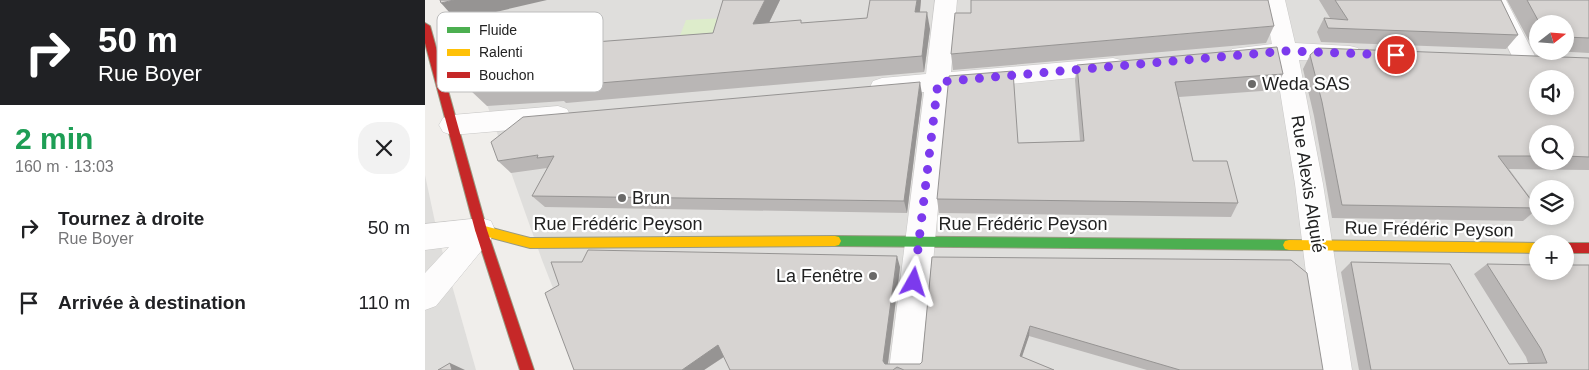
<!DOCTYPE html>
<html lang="fr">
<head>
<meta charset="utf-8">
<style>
	:root { --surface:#fff; --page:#f2f2f2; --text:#202124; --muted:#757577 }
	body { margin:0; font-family:Helvetica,sans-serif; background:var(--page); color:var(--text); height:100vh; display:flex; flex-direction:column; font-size:19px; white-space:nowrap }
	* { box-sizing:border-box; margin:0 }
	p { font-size:16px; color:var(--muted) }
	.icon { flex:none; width:28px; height:28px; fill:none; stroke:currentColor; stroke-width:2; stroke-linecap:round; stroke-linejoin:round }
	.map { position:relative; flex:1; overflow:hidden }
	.side { display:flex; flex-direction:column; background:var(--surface); width:425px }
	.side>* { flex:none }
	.hud { background:#202124; color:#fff; overflow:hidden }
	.needle { width:32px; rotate:73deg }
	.controls { position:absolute; left:1104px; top:15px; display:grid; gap:10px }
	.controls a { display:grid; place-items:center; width:45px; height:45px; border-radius:50%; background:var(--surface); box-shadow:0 2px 8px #0003; font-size:25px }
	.pin { position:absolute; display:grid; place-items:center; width:42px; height:42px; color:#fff; margin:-21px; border:2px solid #fff; border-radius:50%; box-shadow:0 1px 5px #0007 }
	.me { position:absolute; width:55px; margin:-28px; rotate:6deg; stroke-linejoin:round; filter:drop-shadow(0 0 4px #0008) }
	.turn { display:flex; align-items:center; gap:18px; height:105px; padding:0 15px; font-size:22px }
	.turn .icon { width:65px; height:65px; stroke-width:2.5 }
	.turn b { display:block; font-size:35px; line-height:42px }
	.round { display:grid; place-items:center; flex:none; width:52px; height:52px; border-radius:20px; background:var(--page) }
	.summary { display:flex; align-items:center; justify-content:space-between; height:85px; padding:0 15px }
	h1 { font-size:30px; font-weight:800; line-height:38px; color:#1e9e55 }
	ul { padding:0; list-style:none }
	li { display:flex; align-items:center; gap:15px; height:75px; padding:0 15px }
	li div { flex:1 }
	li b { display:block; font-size:19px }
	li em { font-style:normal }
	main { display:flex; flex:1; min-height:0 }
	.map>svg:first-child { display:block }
</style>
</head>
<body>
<main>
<section class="side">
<div class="hud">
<div class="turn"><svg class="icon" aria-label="right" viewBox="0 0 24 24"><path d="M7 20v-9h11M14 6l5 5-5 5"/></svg><div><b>50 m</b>Rue Boyer</div></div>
</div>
<div class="summary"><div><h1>2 min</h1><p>160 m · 13:03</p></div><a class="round"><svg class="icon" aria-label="close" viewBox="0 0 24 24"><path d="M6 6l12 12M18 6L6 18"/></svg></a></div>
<ul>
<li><svg class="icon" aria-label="right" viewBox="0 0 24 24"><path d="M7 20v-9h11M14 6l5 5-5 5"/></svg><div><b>Tournez à droite</b><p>Rue Boyer</p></div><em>50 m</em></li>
<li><svg class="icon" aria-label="arrive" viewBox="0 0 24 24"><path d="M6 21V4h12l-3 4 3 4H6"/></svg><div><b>Arrivée à destination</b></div><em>110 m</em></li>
</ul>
</section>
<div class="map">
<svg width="1164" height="370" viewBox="0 0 1164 370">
	<rect width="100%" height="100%" fill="#f0eeeb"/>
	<g fill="#dfdedc" fill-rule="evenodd">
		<path d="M25,0H1164V370H160L117,260ZM1112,24H1140V51H1112ZM1112,79H1140V106H1112ZM1112,134H1140V161H1112ZM1112,189H1140V216H1112ZM1112,244H1140V271H1112Z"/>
		<path d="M0,175L13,236L51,370H0Z"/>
	</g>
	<path fill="#ddeccb" d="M300,18L295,36L254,38L261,20Z"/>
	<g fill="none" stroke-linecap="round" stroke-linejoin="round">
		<defs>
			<g id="street">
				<path d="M510,0H532L526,72L688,58L696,60L700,66L696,72L688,74L524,90L498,370H464L499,92L457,96L448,93L445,87L448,81L457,78L501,74Z"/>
				<path d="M838,0H860L870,43L925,46L933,48L937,54L933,60L925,62L874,60L898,184L927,370H893L870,184L850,60L815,63L807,61L803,55L807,49L847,44Z"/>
				<path d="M1059,0H1081L1112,60L1108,66L1100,68L1092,66Z"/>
				<path d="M133,106L142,109L146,116L142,123L133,126L27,135L18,132L14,125L18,118L27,115Z"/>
				<path d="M56,218L66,221L70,230L66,239L11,306L0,310V273L24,247L0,250V224Z"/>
			</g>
			<path id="fast" d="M410,236L864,240L868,241L870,245L868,249L864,250L410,246L406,245L404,241L406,237Z"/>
			<g id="slow">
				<path d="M56,225L105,238L410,236L414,237L416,241L414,245L410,246L105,248L52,234L50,230L52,226Z"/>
				<path d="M864,240L1112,243L1115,244H1112V253L864,250L860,249L858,245L860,241Z"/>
			</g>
			<g id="jam">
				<path d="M0,23L5,26L62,230L109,370H95L50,230L0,43Z"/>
				<path d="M1140,243H1164V253H1140V244H1137Z"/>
			</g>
		</defs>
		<use href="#street" stroke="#c9c8c7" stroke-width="1"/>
		<use href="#fast" stroke="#999a82" stroke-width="2"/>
		<use href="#slow" stroke="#999a82" stroke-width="2"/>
		<use href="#jam" stroke="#999a82" stroke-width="2"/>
		<use href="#street" fill="#fdfcfc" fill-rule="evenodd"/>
		<use href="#fast" fill="#4caf50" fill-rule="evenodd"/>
		<use href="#slow" fill="#ffc107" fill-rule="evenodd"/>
		<use href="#jam" fill="#c62828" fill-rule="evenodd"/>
	</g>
	<g fill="#b9b6b5" fill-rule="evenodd">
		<path d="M298,0H355L344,23H377L442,18L496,0L495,12L505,29L499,72L141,103L139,101L62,106L45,90L111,31L122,46L288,33Z"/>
		<path d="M894,0H1076L1093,35L1081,49L896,42L892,32L899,18H905Z"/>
		<path d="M1082,0H1164V53L1129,51H1140V24H1112V50H1109Z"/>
		<path d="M849,26L841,43L528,70L526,54Z"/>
		<path d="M885,55L1164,58V170L1084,169L1112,207V209L1098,221L907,218L889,116L878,69ZM1112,134H1140V161H1112Z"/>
		<path d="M652,65L858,74L850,90L754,97L768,161L813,203L806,217L514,213L512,199L593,143L655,141L650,80Z"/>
		<path d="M497,94L482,213L120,207L107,196L122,168L86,173L73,161Z"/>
		<path d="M507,257L898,370H722L604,336L597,357L629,370H305L299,357L279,370H149L475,267L463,364H495L497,362Z"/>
		<path d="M926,262L1084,364L1103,363L1101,357L1049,274L1062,264L1164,370H934L916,272Z"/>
	</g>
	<g fill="#969493">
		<path d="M29,0H122L32,21L16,3Z"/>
		<path d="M340,0H355L335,41L328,24Z"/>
		<path d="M492,0H496L493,29L490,12Z"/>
		<path d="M502,12L505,29L499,72L497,56Z"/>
		<path d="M111,31L124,48L104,47Z"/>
		<path d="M495,82L497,94L482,213L479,201Z"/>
		<path d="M472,256L475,267L462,370L458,361Z"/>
		<path d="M605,326L604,336L594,365L595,356Z"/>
		<path d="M293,345L303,354L279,370H257Z"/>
		<path d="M25,363L40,370H27Z"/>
	</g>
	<g fill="#d7d4d2" stroke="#969493" fill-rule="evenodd">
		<path d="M15,0H29L16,3Z"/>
		<path d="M298,0H340L328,24L376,20V23L442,18L445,0H492L490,12H502L497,56L127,87L131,84L45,90L29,42L111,31L104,47L288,33Z"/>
		<path d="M546,0H843L849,26L526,54L530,13H546Z"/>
		<path d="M910,0H1076L1093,35L903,28L899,18L923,20Z"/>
		<path d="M1102,0H1164V38L1140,37V24H1115Z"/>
		<path d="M852,47L858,74L750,82L768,161H802L813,203L512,199L524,76L588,71L593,143L659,141L652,65Z"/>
		<path d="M893,48L1164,58V157L1140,156V134H1112V156H1073L1112,208L917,205L897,102L885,55ZM1112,79H1140V106H1112Z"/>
		<path d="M495,82L479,201L107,196L129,156L112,158L113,155L73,161L66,142L98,117Z"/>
		<path d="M163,250L472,256L458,361L460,364H495L497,362L507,257L866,260L882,273L898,370H755L605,326L595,356L629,370H479L472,367L468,370H305L293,345L257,370H149L120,293L134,285L126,262H157Z"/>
		<path d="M926,262L1025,264L1084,364L1122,363L1116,349L1062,264L1112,265V271H1140V265H1164V370H946Z"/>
		<path d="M25,363L27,370H13Z"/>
	</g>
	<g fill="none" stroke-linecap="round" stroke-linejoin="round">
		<path stroke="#7c3aed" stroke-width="9" stroke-dasharray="0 16.2" d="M489,282L513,82L861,51L971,55"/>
	</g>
	<g fill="#6a6968" stroke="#fff" stroke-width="2">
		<circle cx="827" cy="84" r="5"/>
		<circle cx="197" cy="198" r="5"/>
		<circle cx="448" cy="276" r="5"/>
	</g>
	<g text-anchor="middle" stroke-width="4.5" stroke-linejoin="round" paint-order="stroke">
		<g font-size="18" fill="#222" stroke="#fff" text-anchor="start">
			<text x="837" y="90">Weda SAS</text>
			<text x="207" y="204">Brun</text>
			<text x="438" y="282" text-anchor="end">La Fenêtre</text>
		</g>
		<g font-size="18" fill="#222" stroke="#fff">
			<text transform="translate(883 184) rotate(81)" y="6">Rue Alexis Alquié</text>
			<text x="193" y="230">Rue Frédéric Peyson</text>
			<text x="598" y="230">Rue Frédéric Peyson</text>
			<text transform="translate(1004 229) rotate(1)" y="6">Rue Frédéric Peyson</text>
		</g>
	</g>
	<rect x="12" y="12" width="166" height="80" rx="8" fill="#fff" stroke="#bdbdbd" stroke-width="1"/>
	<rect x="22" y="27" width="23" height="6" fill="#4caf50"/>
	<rect x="22" y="49" width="23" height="7" fill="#ffc107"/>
	<rect x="22" y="72" width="23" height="6" fill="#c62828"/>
	<g font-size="14" fill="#222">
		<text x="54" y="35">Fluide</text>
		<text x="54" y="57">Ralenti</text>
		<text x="54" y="80">Bouchon</text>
	</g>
</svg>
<div class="controls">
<a><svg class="needle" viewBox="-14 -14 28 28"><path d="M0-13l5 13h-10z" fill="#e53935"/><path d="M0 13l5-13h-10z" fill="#757577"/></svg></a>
<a><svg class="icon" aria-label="sound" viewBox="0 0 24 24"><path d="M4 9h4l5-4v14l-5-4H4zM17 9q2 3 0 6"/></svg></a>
<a><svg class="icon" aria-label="search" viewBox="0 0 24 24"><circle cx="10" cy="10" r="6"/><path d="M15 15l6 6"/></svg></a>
<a><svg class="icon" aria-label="layers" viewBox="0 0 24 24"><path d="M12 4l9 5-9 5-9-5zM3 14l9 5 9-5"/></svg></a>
<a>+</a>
</div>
<div class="pin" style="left:971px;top:55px;background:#d93025"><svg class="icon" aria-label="arrive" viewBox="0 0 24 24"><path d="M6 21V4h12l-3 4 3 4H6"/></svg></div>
<svg class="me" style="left:489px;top:282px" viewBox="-20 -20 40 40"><path d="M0-17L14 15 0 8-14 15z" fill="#7c3aed" stroke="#fff" stroke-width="4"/></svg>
</div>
</main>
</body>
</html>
